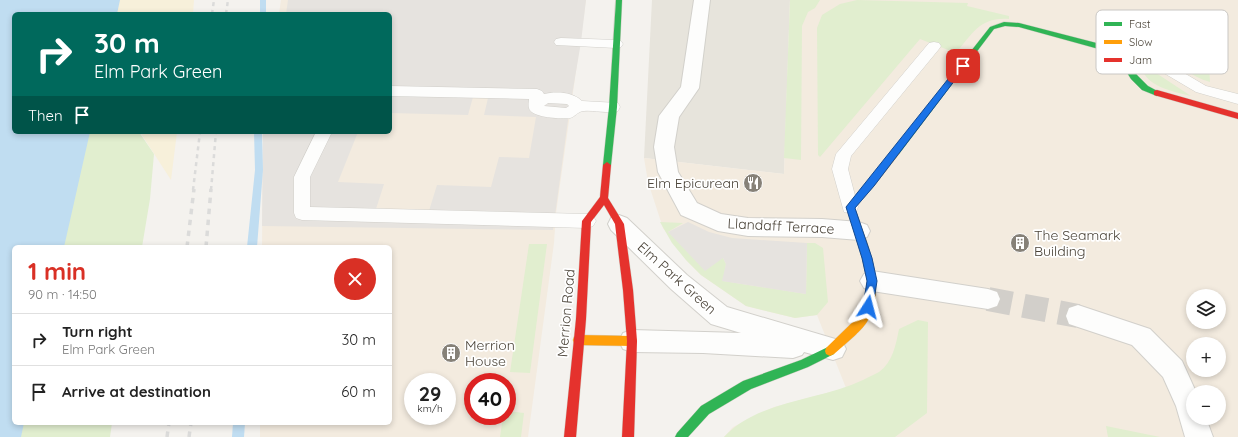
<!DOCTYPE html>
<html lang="en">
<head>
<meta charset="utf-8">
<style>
	:root { --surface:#fff; --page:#f6f6f6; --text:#222; --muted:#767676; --line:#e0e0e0; --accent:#d93025 }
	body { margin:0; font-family:Quicksand,sans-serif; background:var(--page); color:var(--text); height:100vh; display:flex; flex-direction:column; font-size:15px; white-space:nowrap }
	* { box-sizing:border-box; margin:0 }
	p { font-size:13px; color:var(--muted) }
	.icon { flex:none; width:22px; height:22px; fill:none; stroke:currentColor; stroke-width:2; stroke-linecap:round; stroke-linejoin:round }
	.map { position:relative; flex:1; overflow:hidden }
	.side { position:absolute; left:12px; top:245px; width:380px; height:180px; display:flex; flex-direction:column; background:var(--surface); border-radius:6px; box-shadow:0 2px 6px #0003 }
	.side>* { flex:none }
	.top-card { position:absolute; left:12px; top:12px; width:380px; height:122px; border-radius:6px; box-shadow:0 2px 6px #0003; background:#00695c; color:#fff; overflow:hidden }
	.buttons { position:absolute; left:1186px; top:289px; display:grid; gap:8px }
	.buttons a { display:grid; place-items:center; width:40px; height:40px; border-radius:50%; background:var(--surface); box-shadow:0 2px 6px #0003; font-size:20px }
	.speed { position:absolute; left:404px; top:373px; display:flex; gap:8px; font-size:20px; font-weight:700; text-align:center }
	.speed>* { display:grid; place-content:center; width:52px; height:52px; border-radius:50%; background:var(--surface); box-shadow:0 2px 6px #0003; line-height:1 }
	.speed small { font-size:10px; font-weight:400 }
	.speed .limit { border:6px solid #d22; background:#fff; color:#111 }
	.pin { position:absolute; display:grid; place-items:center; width:34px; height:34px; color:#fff; margin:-17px; border-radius:8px; box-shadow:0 2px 6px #0006 }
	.me { position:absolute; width:44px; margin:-22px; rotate:9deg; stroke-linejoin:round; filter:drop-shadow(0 0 3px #0008) }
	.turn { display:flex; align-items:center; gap:14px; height:84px; padding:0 16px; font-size:18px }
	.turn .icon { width:52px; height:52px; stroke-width:2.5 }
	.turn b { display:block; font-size:28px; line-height:34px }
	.then { display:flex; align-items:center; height:38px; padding:0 16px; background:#0003; gap:8px; font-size:15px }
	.round { display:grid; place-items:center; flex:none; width:42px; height:42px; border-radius:21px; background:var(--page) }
	.overview { display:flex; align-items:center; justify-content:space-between; height:68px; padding:0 16px }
	h1 { font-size:24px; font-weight:700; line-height:30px; color:var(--accent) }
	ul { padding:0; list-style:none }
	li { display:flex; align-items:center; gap:12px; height:52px; padding:0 16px; border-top:1px solid var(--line) }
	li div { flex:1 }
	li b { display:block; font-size:15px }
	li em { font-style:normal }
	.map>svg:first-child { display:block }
</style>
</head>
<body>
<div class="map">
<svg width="1238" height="437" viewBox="0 0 1238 437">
	<rect width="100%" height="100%" fill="#f4f2ee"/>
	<path fill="#e7e4dc" d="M652,0H790L784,174L644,158Z"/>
	<g fill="#f3ebdf" fill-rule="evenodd">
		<path d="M281,0H586L556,213L554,243L528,437H260V423H390V247H262L263,132H390V14H279ZM413,382H447V416H413ZM473,382H507V416H473Z"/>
		<path d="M790,0H1238V437H724L733,427L774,407L846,388L817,315L795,318L746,306L701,275L686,260L663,228L648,182L644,158L784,174ZM1193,296H1219V322H1193ZM1193,344H1219V370H1193ZM1193,392H1219V418H1193Z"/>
	</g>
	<g fill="#e1eecf">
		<path d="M0,0L14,14V132H139L154,154L150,199L142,247H14V423H112L110,437H0Z"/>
		<path d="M790,0H820L815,8L808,12L802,26L801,160L784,158Z"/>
		<path d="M857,0L968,3L967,6L1009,16V19C980,17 973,33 956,53L920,39L820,157L818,155L817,28L822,15L840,4Z"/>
		<path d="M1157,54L1209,66L1210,82C1191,77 1177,62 1158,56Z"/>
		<path d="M1140,65L1153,71L1191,96C1172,91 1146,87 1140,65Z"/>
		<path d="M660,222L683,223L668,232L723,258L726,264L723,281L806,294L807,243H815L823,248L828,302L817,315L795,318L746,306L701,275L686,260L672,243Z"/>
		<path d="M529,244H547L530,373L510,372Z"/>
		<path d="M918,320L928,322L927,413L895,437H724C758,400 819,401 863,380C868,377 874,375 879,372C893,362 896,344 899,329Z"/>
		<path d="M507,411L524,413L521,437H500L503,416H507Z"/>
		<path d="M1106,426L1160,437H1108Z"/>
	</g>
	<g fill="#f7f0da">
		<path d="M0,0H194L193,14H14Z"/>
		<path d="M140,132H177L171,180Z"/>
	</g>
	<g fill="#e6e3df">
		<path d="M288,0H586L581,42L569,113L553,230L262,226L263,132H358L338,182L384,184L376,209L429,211L437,185L491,187L499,157L529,158L536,117L484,115L488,98L473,97L468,115L390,113V69L392,64H390V14H286Z"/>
		<path d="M688,222L709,232L732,238L807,243L806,294L722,281L726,264L723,258L705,271L668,232Z"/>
	</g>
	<path fill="#c0ddf1" d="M0,0H120L117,14H14V132H90L64,247H14V423H24L21,437H0Z"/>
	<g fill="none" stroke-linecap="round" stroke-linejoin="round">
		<g fill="#c0ddf1" fill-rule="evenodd">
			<rect x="260" y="0" width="6" height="14"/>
			<path d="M254,132H262L263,170L257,247H247L255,170Z"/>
			<path d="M233,423H245L244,437H232Z"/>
		</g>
		<path stroke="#d2cfca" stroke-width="24" stroke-dasharray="24 12" stroke-linecap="butt" d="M988,299L1078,316"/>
		<defs>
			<g id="lane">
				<path d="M561,38L616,40L621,41L623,44L621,47L616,48L556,45L554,42L556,39Z"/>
				<path d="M934,42L939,43L941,46L939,49L851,156L848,169L858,207L856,212L850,213L844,212L832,169L836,154L929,43Z"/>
				<path d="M1109,45L1162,60L1206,86L1238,94V104L1196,92L1152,66L1104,52L1102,49L1104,46Z"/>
				<path d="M390,86L537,89L542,91L544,94C556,91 573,92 582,101L618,103L620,107L618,111C607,114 595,110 584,111C578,111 575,117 570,118C562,119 531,118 529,108C528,106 529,101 529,99L390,96ZM548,103L567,104L569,106L566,108L544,106Z"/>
				<path d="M316,132H332L310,177V207L587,214L593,216L596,221L593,226L587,228L302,220L296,218L294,213V177Z"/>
			</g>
			<g id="street">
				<path d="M694,0H710L699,88L679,117L674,147L678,172L697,203L721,214L748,218L822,219L859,222L867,225L870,231L867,237L859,240L822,237L748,236L718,231L681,215L658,172L654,147L659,116L681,87Z"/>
				<path d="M619,215L627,218L687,275L727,307L842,341L846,349L842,357L833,360L804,352L802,355L793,358L703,353L632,352L623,349L619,341L623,333L632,330L741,333L711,324L671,289L611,230L608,224L611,218Z"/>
				<path d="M872,271L988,289L997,292L1000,299L997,306L988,309L872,291L864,288L860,281L864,274Z"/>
				<path d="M1078,305L1150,329L1182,361L1196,392H1193V418H1206L1213,437H1185L1176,406L1163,377L1132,345L1069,324L1066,316L1069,308Z"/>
			</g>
			<g id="fast">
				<path d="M616,0H622L617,107L611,165L607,168L603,165L609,107Z"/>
				<path d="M1004,22L1019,23L1112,47L1127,59L1137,75L1148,86L1161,93L1157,96L1142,90L1131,79L1121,63L1106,51L1019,27L1005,26L994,29L899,154H893L892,152L893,150L990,27Z"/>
				<path d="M830,346L834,348L835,351L834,354L808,367L751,389L709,414L688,437H675L677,433L701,406L743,381L801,360Z"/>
			</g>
			<g id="slow">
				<path d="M896,149L900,152L899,154L874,186L855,208C866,242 888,285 868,320C863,330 843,346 834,354L830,356L826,354L825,351L826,348L860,315L863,307L867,281L862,258L846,207L893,150Z"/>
				<path d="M578,335L632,336L636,338L637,341L636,344L632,346L578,345L574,343L573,340L574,337Z"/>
			</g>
			<g id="jam">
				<path d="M1157,90L1238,113V119L1154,95V91Z"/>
				<path d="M607,162L611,165L608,198L624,224L633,290L637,341L634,437H622L627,341L623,290L615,224L604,205L591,222L586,319L576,437H564L576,319L582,221L600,197L603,165Z"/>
			</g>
		</defs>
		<use href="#lane" stroke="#d2d0cb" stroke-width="1"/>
		<use href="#street" stroke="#d2d0cb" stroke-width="2"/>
		<use href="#fast" stroke="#d3cfc5" stroke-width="1"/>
		<use href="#slow" stroke="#d3cfc5" stroke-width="1"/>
		<use href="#jam" stroke="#d3cfc5" stroke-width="1"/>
		<use href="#lane" fill="#fdfdfc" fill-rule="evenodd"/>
		<use href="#street" fill="#fdfdfc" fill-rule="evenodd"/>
		<use href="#fast" fill="#30b455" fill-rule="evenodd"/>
		<use href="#slow" fill="#ff9f0a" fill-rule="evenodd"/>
		<use href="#jam" fill="#e5322d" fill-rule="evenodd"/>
		<g stroke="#dbdbda" stroke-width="2.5" stroke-dasharray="4 4" stroke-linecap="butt">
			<path d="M212,14L214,0"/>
			<path d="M226,14L228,0"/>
			<path d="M193,190L200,132"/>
			<path d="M211,190L216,132"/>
		</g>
		<g stroke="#dbdbda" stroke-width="3.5" stroke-dasharray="5.5 5.5" stroke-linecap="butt">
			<path d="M187,247L194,189"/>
			<path d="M206,247L211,189"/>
			<path d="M167,437L169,423"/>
			<path d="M189,437L191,423"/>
		</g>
	</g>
	<path fill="#1a73e8" stroke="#114b97" d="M963,63L966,66L965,67L874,186L855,208L872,258L877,281L873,307L871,310L868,311L864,310L863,307L867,281L862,258L846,207L960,64Z"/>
	<defs>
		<symbol id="restaurant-disc" viewBox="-11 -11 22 22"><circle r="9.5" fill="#868178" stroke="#fff"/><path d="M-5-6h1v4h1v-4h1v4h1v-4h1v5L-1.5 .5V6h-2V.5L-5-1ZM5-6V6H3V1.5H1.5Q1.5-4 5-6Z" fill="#fff"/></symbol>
		<symbol id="building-disc" viewBox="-11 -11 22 22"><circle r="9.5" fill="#868178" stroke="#fff"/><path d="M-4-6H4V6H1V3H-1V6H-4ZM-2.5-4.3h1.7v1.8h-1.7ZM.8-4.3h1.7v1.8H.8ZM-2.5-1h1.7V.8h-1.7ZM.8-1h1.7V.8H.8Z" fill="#fff"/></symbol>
	</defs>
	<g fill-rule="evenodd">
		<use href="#restaurant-disc" x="742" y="172" width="22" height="22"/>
		<use href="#building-disc" x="1009" y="232" width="22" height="22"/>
		<use href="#building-disc" x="440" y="342" width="22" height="22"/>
	</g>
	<g text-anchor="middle" stroke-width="3.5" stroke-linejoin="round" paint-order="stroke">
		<g font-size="14" fill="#4b4439" stroke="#fff" text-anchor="start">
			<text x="739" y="188" text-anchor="end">Elm Epicurean</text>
			<text x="1034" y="240">The Seamark<tspan x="1034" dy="16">Building</tspan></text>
			<text x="465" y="350">Merrion<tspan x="465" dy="16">House</tspan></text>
		</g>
		<g font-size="14" fill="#4b4439" stroke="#fff">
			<text transform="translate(781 226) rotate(3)" y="5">Llandaff Terrace</text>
			<text transform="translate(677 278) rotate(42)" y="5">Elm Park Green</text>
			<text transform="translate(566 313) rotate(-85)" y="5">Merrion Road</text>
		</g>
	</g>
	<rect x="1096" y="10" width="132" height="64" rx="6" fill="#fff" stroke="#c9c7c4" stroke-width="1"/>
	<rect x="1104" y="22" width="18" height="4" fill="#30b455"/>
	<rect x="1104" y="40" width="18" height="4" fill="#ff9f0a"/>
	<rect x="1104" y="58" width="18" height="4" fill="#e5322d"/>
	<g font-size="11" fill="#4b4439">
		<text x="1129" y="28">Fast</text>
		<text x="1129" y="46">Slow</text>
		<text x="1129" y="64">Jam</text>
	</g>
</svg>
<div class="buttons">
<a><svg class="icon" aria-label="layers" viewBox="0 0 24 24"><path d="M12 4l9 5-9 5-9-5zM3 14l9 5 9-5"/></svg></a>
<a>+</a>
<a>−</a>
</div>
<div class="speed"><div>29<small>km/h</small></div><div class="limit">40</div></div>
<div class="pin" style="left:963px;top:66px;background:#d93025"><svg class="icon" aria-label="arrive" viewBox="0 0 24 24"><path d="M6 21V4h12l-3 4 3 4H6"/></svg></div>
<svg class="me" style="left:868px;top:307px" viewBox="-20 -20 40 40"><path d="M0-17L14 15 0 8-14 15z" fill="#1a73e8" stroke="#fff" stroke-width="4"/></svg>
<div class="top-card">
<div class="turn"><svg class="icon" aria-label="right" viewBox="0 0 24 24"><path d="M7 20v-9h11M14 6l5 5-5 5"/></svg><div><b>30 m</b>Elm Park Green</div></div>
<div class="then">Then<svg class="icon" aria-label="arrive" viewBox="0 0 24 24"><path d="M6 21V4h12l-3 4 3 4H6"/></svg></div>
</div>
<section class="side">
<div class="overview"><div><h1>1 min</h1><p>90 m · 14:50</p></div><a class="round" style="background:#d93025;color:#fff"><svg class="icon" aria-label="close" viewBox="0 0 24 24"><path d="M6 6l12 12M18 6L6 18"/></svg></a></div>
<ul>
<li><svg class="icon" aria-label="right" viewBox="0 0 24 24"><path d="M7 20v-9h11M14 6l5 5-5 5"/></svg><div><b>Turn right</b><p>Elm Park Green</p></div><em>30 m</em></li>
<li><svg class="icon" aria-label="arrive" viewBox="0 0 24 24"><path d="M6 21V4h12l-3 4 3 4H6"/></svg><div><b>Arrive at destination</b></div><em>60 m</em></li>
</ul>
</section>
</div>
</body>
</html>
